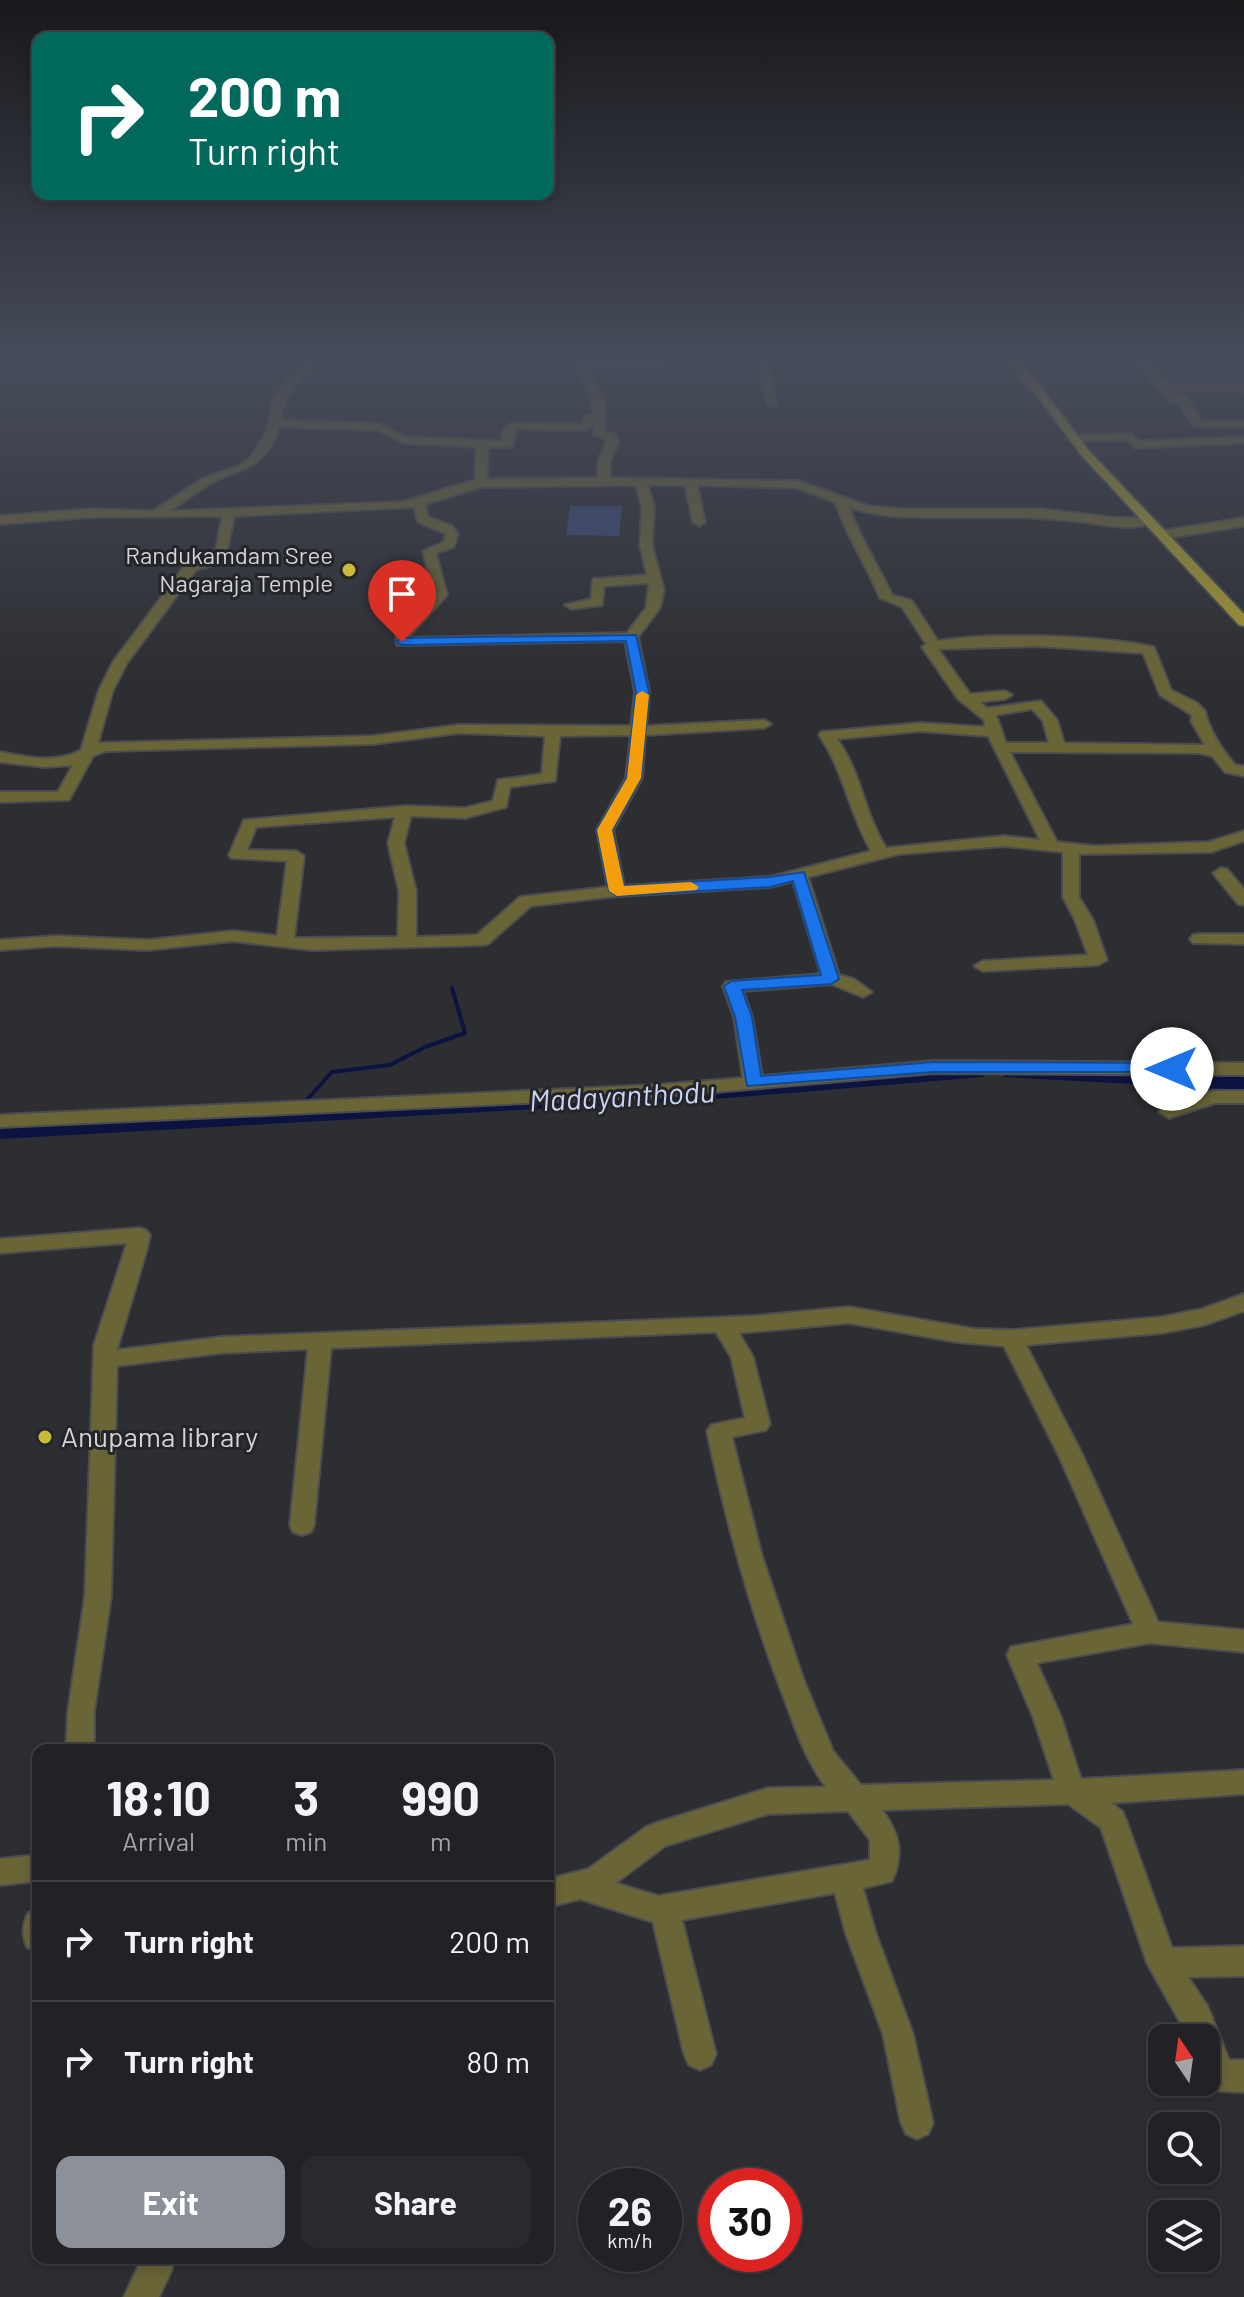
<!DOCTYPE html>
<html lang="en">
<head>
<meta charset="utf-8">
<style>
	:root { --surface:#222226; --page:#2a2a2e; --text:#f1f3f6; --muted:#a2a4a7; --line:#3f3f43; --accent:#8c9099 }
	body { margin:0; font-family:Barlow,sans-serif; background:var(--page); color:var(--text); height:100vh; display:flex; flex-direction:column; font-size:30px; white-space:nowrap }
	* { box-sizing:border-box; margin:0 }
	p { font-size:26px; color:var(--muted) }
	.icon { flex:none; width:44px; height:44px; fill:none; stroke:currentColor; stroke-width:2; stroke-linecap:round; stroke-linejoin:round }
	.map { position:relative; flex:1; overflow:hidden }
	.details { position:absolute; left:32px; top:1744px; width:522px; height:520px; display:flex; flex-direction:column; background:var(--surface); border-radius:16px; box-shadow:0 4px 12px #0003,0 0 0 2px var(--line) }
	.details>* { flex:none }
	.top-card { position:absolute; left:32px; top:32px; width:522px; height:168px; border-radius:16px; box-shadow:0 4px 12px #0003,0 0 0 2px var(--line); background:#00695c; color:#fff; overflow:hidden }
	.needle { width:52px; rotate:347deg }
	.fabs { position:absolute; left:1148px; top:2024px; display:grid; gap:16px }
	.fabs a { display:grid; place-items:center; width:72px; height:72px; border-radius:16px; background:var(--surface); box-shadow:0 4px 12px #0003,0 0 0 2px var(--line); font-size:40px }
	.speed { position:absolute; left:578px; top:2168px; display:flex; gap:16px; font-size:40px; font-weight:700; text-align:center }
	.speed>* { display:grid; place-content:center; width:104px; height:104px; border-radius:50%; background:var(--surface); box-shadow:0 4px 12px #0003,0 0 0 2px var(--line); line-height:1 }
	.speed small { font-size:20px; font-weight:400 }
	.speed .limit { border:12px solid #d22; background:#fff; color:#111 }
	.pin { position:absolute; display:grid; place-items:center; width:68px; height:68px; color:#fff; margin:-82px -34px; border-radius:50% 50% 50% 0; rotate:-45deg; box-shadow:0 0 8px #0007 }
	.pin .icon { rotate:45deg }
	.me { position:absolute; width:88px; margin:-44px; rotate:270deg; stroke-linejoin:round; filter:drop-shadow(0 0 6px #0008) }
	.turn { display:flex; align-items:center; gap:28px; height:168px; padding:0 24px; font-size:36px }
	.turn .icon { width:104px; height:104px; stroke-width:2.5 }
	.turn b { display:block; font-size:56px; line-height:68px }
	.eta { display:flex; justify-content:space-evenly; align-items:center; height:136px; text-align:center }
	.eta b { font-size:48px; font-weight:700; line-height:56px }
	.cta { display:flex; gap:16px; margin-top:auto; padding:16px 24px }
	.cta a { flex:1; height:92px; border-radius:16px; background:var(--accent); color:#fff; font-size:32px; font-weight:700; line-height:92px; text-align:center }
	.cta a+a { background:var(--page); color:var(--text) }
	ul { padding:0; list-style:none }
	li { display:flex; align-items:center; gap:24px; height:120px; padding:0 24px; border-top:2px solid var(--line) }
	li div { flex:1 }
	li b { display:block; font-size:30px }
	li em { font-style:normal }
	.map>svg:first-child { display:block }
</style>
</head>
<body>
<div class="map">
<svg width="1244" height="2297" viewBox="0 0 1244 2297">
	<rect width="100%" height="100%" fill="#2d2e32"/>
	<path fill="#3a4775" d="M570,506H622L619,536L566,535Z"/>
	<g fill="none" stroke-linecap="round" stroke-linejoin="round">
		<path stroke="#0d1340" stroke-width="4" d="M304,1103L332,1072L390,1065L425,1047L465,1033L452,988"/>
		<g fill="#0d1340" fill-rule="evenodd">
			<path d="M974,1064L983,1067L986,1072L983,1077L667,1103L658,1101L654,1095L658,1089L667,1087Z"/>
			<path d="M1013,1064L1244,1074V1090L1004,1077L1001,1072L1004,1067Z"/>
			<path d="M615,1090L624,1092L628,1098L624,1104L0,1139V1123Z"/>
		</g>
		<defs>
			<g id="minor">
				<path d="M307,361H318C298,383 286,388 280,420L380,424L405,437L502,441V432L509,424H582L585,416L593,415C594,392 576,379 579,361H686L681,364L588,369L604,400V431L614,434L619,440L610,462V478L798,481L868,506L902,509H1040L1117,518H1152L1154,521C1137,533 1102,524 1082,522C1039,516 996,517 953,517C918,517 882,519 849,507C860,538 878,565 892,595L912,601L938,641C990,632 1102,635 1154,647L1171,690L1197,703L1205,711C1209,730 1221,748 1235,765L1244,766V776L1225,772L1212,756L1199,753L1010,752L1057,842L1094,846L1209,842L1244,831V841L1211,852L1079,854V897L1093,920L1107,960L1098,965L983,971L974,966L983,961L1088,955L1075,920L1063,897V852L1004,846L899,854L808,877L839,975L854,979L872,992L863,997L831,984L743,991L752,1017L762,1076L934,1061L1244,1063V1075L934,1073L656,1097L0,1127V1115L656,1085L743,1078L734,1017L723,986L726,982L821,974L793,881L770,887L617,896L531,906L488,944L482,945L312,950L233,941L148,950L56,946L0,950V940L56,936L148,940L233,931L277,936L287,861L231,858L229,855L244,820L406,806L465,808L493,801L498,780L542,774L545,736L459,733L373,744L106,751L93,756L69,800L0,802V792H58L73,765L45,767L0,762V752C27,757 56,764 81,750L99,690L113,662L186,564L215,556L222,516L91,517L0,524V516L91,509L153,511L202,479L239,466L251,457L267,431L273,402L284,382ZM593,423L594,435L607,440L598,462V478L487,479L488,447H512L516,429L586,430ZM279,427L378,430L403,443L476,447L475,480L403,502L170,511C182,502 195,493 208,485C240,466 266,472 279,427ZM636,485L642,508L640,545L647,575L593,579L591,599L565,605L572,609L602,605L604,586L649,583L646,608L627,633L408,638L447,595L436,553L454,547L458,534L452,526L428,517L425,504L481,487ZM648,485H685L693,522L699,526L705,522L697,485L797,488L835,502C847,536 866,565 880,598L902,607L926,644L922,647L958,699L984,720L985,727L920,723L821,732L819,735C844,771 849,813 871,851L770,877L624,886L613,830L642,778L645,735L764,728L771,724L764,720L646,726L649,692L638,637L660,608L664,590L652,545L654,508ZM414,507L418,522L446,534L444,542L423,551L433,594L396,633L397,645L625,641L635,692L631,726L459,725L373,736L98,743L113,690L127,663L196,570L225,561L234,516ZM1037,646L1143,653L1160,695L1192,715L1191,721L1205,745L1064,743L1057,720L1041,701L987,708L980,702L1005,699L1012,695L1005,691L970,694L938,649ZM1032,709L1043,721L1049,743H1006L996,715ZM920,731L988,736L1040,840L1004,836L886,848C864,813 861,771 837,739ZM631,735L626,778L597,830L608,887L520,897L477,935L416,937V891L404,843L411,816L465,818L506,807L510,787L555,781L560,736ZM395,817L388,843L399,891L398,937L294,938L304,856L296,851L247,850L256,827Z"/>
				<path d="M759,361H769L776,406L767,404Z"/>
				<path d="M1105,361H1144L1168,384L1244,385V391L1172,390L1176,396L1187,398L1201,421H1244V427L1193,426L1179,403L1169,401L1137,365L1110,364Z"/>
				<path d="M1131,434L1139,441L1244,437V443L1136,448L1128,440L1072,441L1066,438L1072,435Z"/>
				<path d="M1244,518V526L1161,539L1155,535L1161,531Z"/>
				<path d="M1221,868L1227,869L1244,889V905L1238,904L1213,873Z"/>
				<path d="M1199,934H1244V944L1193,943L1190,939L1193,935Z"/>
				<path d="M1213,1091H1244V1103H1215L1169,1118L1159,1112L1162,1108Z"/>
				<path d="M139,1228L146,1230L150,1235L147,1249L117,1350L221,1337L754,1316L849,1307L975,1329L1014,1330L1162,1317L1202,1309L1244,1294V1311L1204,1325L1162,1333L1026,1345L1083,1456L1158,1622L1244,1630V1652L1150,1643L1037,1663L1061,1717L1081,1779L1244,1770V1794L1111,1803L1122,1811L1126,1820L1172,1948L1244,1946V1976L1188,1977L1207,2005L1229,2060H1244V2092L1220,2091L1209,2086L1206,2079V2038H1189L1147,1963L1101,1828L1068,1804L882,1810C900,1833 904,1854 892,1881L863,1888L876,1934L913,2034L933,2123L928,2134L917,2139L906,2134L901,2123L883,2034L846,1934L835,1893L682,1920L716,2054L711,2065L700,2070L689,2065L684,2054L653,1922L580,1899L548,1907V1879L588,1869L646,1827L656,1823L768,1788L826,1787C806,1761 795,1728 784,1698C750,1611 726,1522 707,1431L711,1425L745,1418L731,1357L716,1332L331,1348L314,1525L311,1532L302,1535L293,1532L290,1525L308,1349L221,1353L117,1366L111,1596L94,1712V1750H66L68,1712L85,1596L94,1345L127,1243L0,1253V1239ZM849,1323L957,1342L1004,1346L1059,1456L1133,1624L1011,1647L1007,1655L1033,1717L1054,1780L861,1785L833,1751L803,1678L762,1556L732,1437L766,1430L770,1424L753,1357L739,1333ZM848,1811L870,1840V1860L658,1896L616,1883L665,1846L768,1814Z"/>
				<path d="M38,1855V1881L0,1885V1859Z"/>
				<path d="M38,1909V1951L27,1947C22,1935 22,1926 28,1913Z"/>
				<path d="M138,2258H172V2269L159,2297H124L138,2267Z"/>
			</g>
			<path id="major" d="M1004,361H1014L1041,387L1090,452L1244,614V626L1239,625L1082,456L1033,391Z"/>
		</defs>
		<use href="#minor" stroke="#4b4c4f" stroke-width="4"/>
		<use href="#major" stroke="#4b4c4f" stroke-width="4"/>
		<use href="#minor" fill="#6a6537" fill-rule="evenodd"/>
		<use href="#major" fill="#a59931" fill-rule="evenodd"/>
	</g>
	<linearGradient id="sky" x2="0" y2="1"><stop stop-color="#19191c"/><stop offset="0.53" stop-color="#464c5a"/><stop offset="1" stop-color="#464c5a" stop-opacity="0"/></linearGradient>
	<rect width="1244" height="682" fill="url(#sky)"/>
	<path fill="#1a73e8" stroke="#114b97" stroke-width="2" d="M636,635L649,692L641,778L612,830L624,886L770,877L804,872L839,979L831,984L742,990L752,1017L761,1076L934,1062L1172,1063L1181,1069L1178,1072H934L747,1086L735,1017L724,986L732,981L821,975L793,881L770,887L617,896L609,891L597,830L627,778L636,692L626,641L402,645L396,642L402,638Z"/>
	<path fill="#f59e0b" d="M642,691L649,695L641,778L612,830L624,886L691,882L699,887L696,890L617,896L609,891L597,830L627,778L636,695Z"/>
	<g fill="#c9ba3a" stroke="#232528" stroke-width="3">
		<circle cx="349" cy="570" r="8"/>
		<circle cx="45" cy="1437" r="8"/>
	</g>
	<g text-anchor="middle" stroke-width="6" stroke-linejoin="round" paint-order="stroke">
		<g font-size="24" fill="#d2d3d5" stroke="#232528" text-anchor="end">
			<text x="333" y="564">Randukamdam Sree<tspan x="333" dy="28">Nagaraja Temple</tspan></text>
		</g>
		<g font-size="28" fill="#d2d3d5" stroke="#232528" text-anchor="start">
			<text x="61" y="1447">Anupama library</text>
		</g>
		<g font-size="30" font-style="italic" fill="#c9d3f3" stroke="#232528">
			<text transform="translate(622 1097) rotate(-3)" y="10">Madayanthodu</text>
		</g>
	</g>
</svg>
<div class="fabs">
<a><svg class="needle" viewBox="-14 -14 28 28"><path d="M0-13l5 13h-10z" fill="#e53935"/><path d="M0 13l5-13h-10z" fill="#a2a4a7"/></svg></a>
<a><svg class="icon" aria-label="search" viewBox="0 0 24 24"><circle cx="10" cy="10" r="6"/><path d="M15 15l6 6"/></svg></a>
<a><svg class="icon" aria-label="layers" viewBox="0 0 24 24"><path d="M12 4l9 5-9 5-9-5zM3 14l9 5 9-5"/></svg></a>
</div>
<div class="speed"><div>26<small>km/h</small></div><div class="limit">30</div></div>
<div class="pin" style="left:402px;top:642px;background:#d93025"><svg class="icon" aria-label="arrive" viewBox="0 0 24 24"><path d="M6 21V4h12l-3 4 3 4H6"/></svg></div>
<svg class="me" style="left:1172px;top:1069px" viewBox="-20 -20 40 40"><circle r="19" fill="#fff"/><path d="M0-13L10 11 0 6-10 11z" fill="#1a73e8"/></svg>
<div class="top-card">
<div class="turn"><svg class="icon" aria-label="right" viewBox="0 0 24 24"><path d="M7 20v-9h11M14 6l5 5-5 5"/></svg><div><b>200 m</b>Turn right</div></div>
</div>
<section class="details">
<div class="eta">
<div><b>18:10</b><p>Arrival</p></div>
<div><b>3</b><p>min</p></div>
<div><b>990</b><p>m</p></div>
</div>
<ul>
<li><svg class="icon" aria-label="right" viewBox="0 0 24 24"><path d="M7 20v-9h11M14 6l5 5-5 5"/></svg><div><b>Turn right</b></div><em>200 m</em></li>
<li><svg class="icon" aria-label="right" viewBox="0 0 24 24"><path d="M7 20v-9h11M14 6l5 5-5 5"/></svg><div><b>Turn right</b></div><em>80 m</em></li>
</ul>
<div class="cta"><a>Exit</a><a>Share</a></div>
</section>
</div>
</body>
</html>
